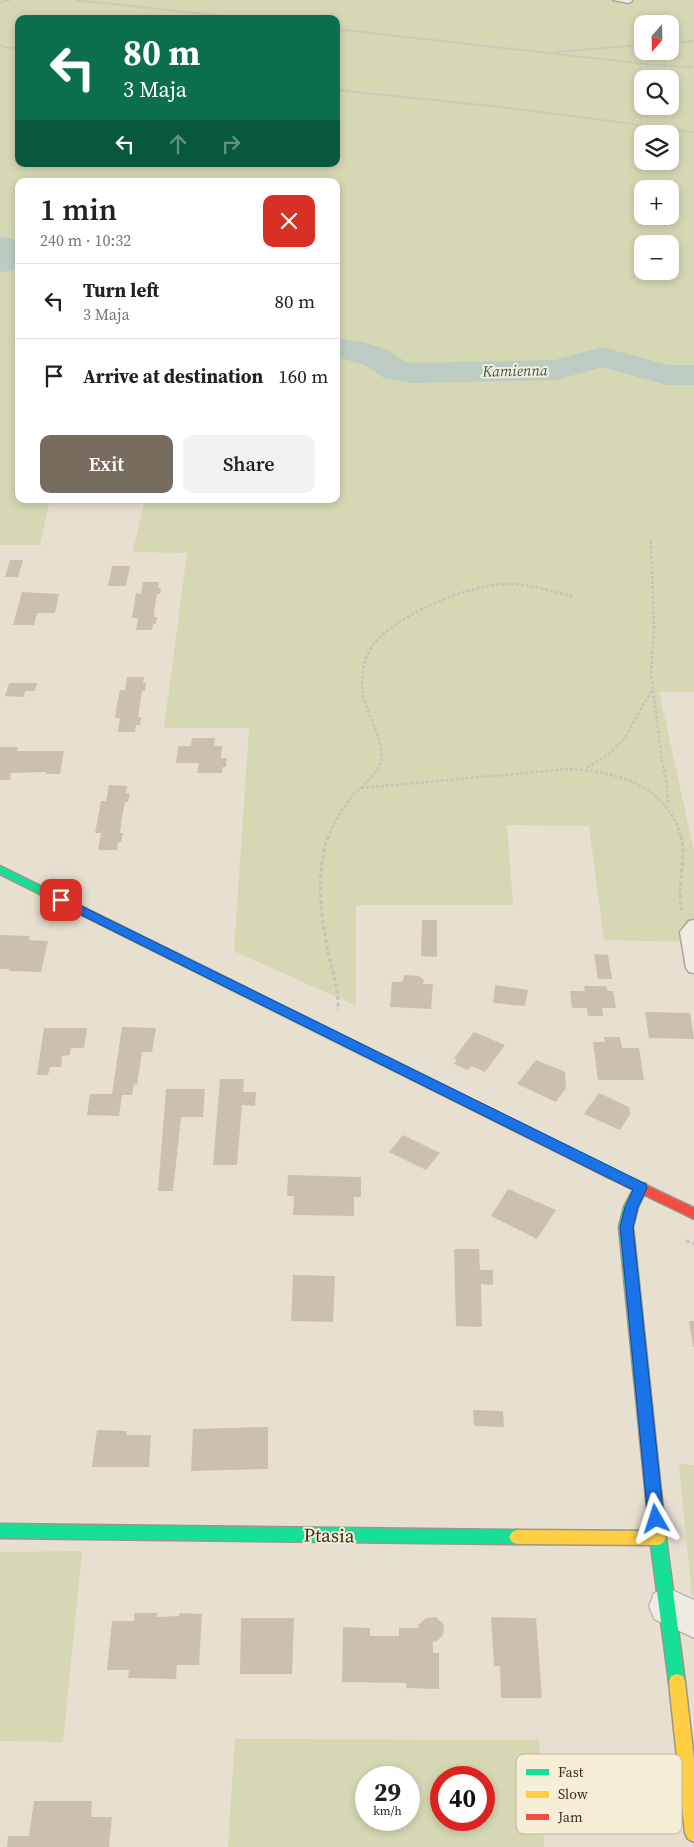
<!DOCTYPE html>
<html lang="en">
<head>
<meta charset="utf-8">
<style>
	:root { --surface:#fff; --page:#f2f2f2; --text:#222; --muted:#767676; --line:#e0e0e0; --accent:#786c5e }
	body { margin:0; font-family:"Source Serif 4",serif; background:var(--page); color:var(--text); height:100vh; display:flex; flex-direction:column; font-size:19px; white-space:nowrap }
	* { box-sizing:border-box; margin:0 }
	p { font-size:16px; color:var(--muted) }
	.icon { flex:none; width:28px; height:28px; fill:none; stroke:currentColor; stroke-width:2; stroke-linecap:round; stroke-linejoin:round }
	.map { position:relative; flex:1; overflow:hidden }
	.drawer { position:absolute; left:15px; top:178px; width:325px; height:325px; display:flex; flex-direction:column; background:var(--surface); border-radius:10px; box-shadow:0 2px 8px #0003 }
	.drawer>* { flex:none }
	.top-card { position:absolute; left:15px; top:15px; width:325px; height:152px; border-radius:10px; box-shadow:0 2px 8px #0003; background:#0b6e4f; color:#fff; overflow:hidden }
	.needle { width:32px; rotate:200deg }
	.tools { position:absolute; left:634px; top:15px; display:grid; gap:10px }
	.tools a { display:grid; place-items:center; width:45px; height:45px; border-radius:10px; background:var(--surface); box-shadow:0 2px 8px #0003; font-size:25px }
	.speed { position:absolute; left:355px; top:1766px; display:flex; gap:10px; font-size:25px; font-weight:700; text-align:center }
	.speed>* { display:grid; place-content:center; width:65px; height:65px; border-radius:50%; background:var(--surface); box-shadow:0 2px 8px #0003; line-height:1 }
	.speed small { font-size:12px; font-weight:400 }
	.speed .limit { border:8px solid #d22; background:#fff; color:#111 }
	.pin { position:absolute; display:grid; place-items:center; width:42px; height:42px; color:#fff; margin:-21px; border-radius:10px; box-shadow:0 2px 8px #0006 }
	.me { position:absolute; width:55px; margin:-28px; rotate:354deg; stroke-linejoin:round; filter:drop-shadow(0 0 4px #0008) }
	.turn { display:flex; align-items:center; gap:18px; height:105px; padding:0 25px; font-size:22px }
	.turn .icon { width:65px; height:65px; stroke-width:2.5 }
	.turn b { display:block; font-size:35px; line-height:42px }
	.lanes { display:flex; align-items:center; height:48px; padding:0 25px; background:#0003; justify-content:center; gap:25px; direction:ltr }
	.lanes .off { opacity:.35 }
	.round { display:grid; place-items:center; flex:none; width:52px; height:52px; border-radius:10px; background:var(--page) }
	.head { display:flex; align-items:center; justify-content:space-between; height:85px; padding:0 25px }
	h1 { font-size:30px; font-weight:600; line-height:38px }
	.button { display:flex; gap:10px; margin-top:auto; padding:10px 25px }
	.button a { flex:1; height:58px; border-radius:10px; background:var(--accent); color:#fff; font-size:20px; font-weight:600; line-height:58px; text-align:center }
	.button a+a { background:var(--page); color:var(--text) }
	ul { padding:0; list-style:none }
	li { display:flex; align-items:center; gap:15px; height:75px; padding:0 25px; border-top:1px solid var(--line) }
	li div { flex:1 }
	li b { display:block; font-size:19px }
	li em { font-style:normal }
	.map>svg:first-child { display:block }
</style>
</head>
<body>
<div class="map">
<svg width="694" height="1847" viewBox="0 0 694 1847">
	<rect width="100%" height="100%" fill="#e7e0d1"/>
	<g fill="#d6d7b3" fill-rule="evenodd">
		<path d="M0,0H694V692H659L694,851V942L604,940L589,826L507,825L513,905H356V1006L234,951L249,728H164L187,553L133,552L145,499H336V181H19V499H50L40,545H0ZM19,19H336V164H19ZM642,24H670V51H642ZM642,79H670V106H642ZM642,134H670V161H642ZM642,189H670V216H642ZM642,244H670V271H642Z"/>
		<path d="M679,1464L694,1465V1597H692Z"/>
		<path d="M82,1551L63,1742L0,1741V1552Z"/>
		<path d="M235,1739L539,1740L544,1847H228ZM366,1778H409V1820H366ZM441,1778H484V1820H441Z"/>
	</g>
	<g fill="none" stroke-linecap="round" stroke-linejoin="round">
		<g fill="#bcccc2" fill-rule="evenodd">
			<path d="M0,236L19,241V265L11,271L0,273Z"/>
			<path d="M336,339C353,339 372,344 387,350C396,354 402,362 412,363L555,360L602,347L668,365H694V385H667L602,367L557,380L412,383L384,378L365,365L344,359H336Z"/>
		</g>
	</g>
	<g fill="#cbbfb2">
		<path d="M10,560H23L18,577H5Z"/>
		<path d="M112,566H130L126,586H108Z"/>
		<path d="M143,582H159L158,588H161L160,594H157L155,605L154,617H157L156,624H153L152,630H136L138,618H132L136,593L141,594Z"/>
		<path d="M22,592L59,594L55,613H37L34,625H13Z"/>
		<path d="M127,677H144L143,683H146L145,691H142L138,717H141L140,725H136L135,732H118L120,718H115L117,704L120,690H125Z"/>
		<path d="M9,683H37L35,691H25L24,697L5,696Z"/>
		<path d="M192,738H215L214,746H222L221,758H227L226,767H223L222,773H197L199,763H176L178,746H191Z"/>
		<path d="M0,747H18L17,751H64L60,774H46L47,772L11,773L10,780H0Z"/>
		<path d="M109,785L127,786L126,793H130L128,802H125L122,817L120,833H123L121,842H118L117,850H98L101,833H95L101,801H106Z"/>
		<path d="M422,920H437V957L421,956Z"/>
		<path d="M0,935L30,936L29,940L48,941L41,972L9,971V969H0Z"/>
		<path d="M594,954L608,955L612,979H598Z"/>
		<path d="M405,975L419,976L424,980L423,984H433L431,1009L390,1007L392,982H402Z"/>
		<path d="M495,985L528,990L525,1006L493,1003Z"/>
		<path d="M584,986H606L608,991H613L616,1008H602L603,1016H588L587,1008H572L570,991H585Z"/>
		<path d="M645,1012L690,1013L694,1039L649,1038Z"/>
		<path d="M122,1027L156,1028L152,1052H142L137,1085L134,1084L132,1095H122L119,1116L87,1115L90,1094H112Z"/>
		<path d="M44,1028H87L84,1048H71L70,1055L62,1056L61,1067H50L48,1075H37Z"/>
		<path d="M474,1032L505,1045L485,1072L471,1066L468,1070L454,1064L457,1060L454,1058Z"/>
		<path d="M604,1037H620L622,1048H639L644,1080H598L593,1042H605Z"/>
		<path d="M536,1060L565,1072L566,1088L556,1102L517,1084Z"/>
		<path d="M220,1079H244L243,1092H256L255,1106L242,1105L237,1165H213Z"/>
		<path d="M166,1089H205L203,1117H181L173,1191H158Z"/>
		<path d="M599,1093L629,1107L630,1114L620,1130L584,1114Z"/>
		<path d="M403,1135L440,1153L426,1170L389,1152Z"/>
		<path d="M288,1175L361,1177V1197H354V1216L293,1215L294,1196H287Z"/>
		<path d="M508,1189L556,1210L537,1239L491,1216Z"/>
		<path d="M454,1249H479L480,1270H493V1285L481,1284L482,1327L456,1326Z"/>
		<path d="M293,1275L335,1276L333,1322L291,1321Z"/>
		<path d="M689,1321H694V1347H693Z"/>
		<path d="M473,1410L503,1411L504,1427L474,1426Z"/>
		<path d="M268,1427V1469L191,1471L193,1429Z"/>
		<path d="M97,1430L127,1431L126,1435H151L149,1467H92Z"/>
		<path d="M134,1613H157V1617L179,1616L180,1613L202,1614L199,1665H177L176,1679L128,1678L129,1670H107L112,1621H134Z"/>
		<path d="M436,1617L444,1625L443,1635L437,1641L433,1642V1653H439V1689L406,1688V1683L342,1682L343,1627L370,1628V1636H399V1628H419L418,1625L426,1618Z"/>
		<path d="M491,1617L536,1618L542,1698H501L500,1666H494Z"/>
		<path d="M241,1618H294L292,1674H240Z"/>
		<path d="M34,1801H92L91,1817H112L109,1847H7L8,1836H29Z"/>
	</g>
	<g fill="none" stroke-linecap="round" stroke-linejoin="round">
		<defs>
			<g id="lane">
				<path d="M613,0H632V1L629,3Z"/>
				<path d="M694,920V973L689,972L686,968L680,932L689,921Z"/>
			</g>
			<path id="street" d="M668,1588L694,1600V1638L654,1619L649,1606L654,1593Z"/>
			<g id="fast">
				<path d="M0,866L615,1170L616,1173L615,1176L610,1178L605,1176L0,874Z"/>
				<path d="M641,1183L646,1184L647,1188L638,1207L633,1227L666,1538L685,1682L683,1688L677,1690L671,1688L669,1682L650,1538L619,1227L624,1207L636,1184Z"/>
				<path d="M0,1524L517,1530L522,1532L525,1537L522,1542L517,1544L0,1538Z"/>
			</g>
			<g id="slow">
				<path d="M517,1530L658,1531L663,1533L666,1538L663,1543L658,1545L517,1544L512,1542L509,1537L512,1532Z"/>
				<path d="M677,1674L683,1676L685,1682L694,1759V1842L688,1839L685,1833L669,1682L671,1676Z"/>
			</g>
			<path id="jam" d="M610,1168L694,1208V1219L605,1176L604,1173L605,1170Z"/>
		</defs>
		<use href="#lane" stroke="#ada599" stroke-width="3"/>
		<use href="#street" stroke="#ada599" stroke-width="2"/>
		<use href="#fast" stroke="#9c958a" stroke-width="3"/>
		<use href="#slow" stroke="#9c958a" stroke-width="3"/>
		<use href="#jam" stroke="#9c958a" stroke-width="3"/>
		<g stroke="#c8c2b9" stroke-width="2" stroke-dasharray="2 1" stroke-linecap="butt">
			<path d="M76,0L249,19"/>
			<path d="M0,2L11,0"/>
			<path d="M336,29L653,65L694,67"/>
			<path d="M670,43L694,41"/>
			<path d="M0,46L19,49"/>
			<path d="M556,52L642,45"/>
			<path d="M336,90L501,107L694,132"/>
		</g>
		<g stroke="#c8c2b9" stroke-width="2.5" stroke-dasharray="3 2" stroke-linecap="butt">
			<path d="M651,541L654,629L651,673L662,761L667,785L668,805"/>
			<path d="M587,768L608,755L624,739L653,688"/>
			<path d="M361,788L569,769C615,771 669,786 681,838"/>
			<path d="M328,838C333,824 341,810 350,799C360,787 377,776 381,761C386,738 360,708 362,681C363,668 365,656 373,645C394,616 468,585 504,584C527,583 551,591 574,597"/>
		</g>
		<g stroke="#c8c2b9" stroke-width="3" stroke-dasharray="4 2.5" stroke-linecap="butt">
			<path d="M328,836C315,874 321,918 329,956C333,975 339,991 338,1010"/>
			<path d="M681,836C687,861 676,885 682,910"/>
			<path d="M686,1241L694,1244"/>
		</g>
		<use href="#lane" fill="#efebe3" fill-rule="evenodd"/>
		<use href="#street" fill="#efebe3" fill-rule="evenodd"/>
		<use href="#fast" fill="#16e098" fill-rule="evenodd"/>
		<use href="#slow" fill="#ffcf43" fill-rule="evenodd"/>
		<use href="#jam" fill="#f24e42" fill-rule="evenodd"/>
	</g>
	<path fill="#1a73e8" stroke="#114b97" d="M61,896L646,1184L647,1188L638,1207L633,1227L664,1519L662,1524L656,1526L651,1524L648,1519L620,1227L625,1207L633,1190L57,903L55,900L57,897Z"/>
	<g text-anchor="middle" stroke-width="4" stroke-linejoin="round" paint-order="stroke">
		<g font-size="15" font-style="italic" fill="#2f5d5a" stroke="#f7eed8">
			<text transform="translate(515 371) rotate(-1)" y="5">Kamienna</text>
		</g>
		<g font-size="19" fill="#3d2e20" stroke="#f7eed8">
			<text transform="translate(329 1535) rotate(1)" y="7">Ptasia</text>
		</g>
	</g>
	<rect x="516" y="1754" width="166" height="80" rx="8" fill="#f7eed8" stroke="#bfb4a1" stroke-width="1"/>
	<rect x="526" y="1769" width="23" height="6" fill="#16e098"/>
	<rect x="526" y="1791" width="23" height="7" fill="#ffcf43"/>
	<rect x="526" y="1814" width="23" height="6" fill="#f24e42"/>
	<g font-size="14" fill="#3d2e20">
		<text x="558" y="1777">Fast</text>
		<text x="558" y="1799">Slow</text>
		<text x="558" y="1822">Jam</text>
	</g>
</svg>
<div class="tools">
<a><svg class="needle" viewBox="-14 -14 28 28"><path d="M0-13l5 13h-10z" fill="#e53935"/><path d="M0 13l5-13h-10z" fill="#767676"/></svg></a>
<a><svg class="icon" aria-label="search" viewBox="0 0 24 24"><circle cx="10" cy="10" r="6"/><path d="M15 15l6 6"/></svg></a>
<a><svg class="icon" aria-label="layers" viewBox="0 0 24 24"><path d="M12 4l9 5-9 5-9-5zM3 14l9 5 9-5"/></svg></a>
<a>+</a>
<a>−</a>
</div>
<div class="speed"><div>29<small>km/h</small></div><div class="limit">40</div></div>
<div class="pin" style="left:61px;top:900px;background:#d93025"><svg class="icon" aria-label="arrive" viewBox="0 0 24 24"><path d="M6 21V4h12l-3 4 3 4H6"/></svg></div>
<svg class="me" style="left:656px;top:1519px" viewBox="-20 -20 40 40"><path d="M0-17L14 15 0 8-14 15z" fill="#1a73e8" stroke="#fff" stroke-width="4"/></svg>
<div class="top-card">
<div class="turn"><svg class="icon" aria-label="left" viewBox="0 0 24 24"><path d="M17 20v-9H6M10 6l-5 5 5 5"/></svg><div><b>80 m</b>3 Maja</div></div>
<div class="lanes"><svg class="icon" aria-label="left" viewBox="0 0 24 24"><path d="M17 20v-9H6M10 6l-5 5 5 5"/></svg><svg class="icon off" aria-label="ahead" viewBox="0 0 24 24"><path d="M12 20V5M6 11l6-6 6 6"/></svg><svg class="icon off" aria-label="right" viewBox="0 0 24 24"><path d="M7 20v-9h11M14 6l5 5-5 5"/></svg></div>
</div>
<section class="drawer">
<div class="head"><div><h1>1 min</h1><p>240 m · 10:32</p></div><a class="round" style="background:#d93025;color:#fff"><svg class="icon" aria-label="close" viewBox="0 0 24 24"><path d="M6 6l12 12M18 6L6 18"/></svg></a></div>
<ul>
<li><svg class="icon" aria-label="left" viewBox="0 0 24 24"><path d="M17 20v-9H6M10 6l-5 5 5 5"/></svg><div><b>Turn left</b><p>3 Maja</p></div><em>80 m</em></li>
<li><svg class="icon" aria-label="arrive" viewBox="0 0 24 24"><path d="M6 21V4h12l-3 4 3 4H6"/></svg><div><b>Arrive at destination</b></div><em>160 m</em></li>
</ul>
<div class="button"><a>Exit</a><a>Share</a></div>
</section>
</div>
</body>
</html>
